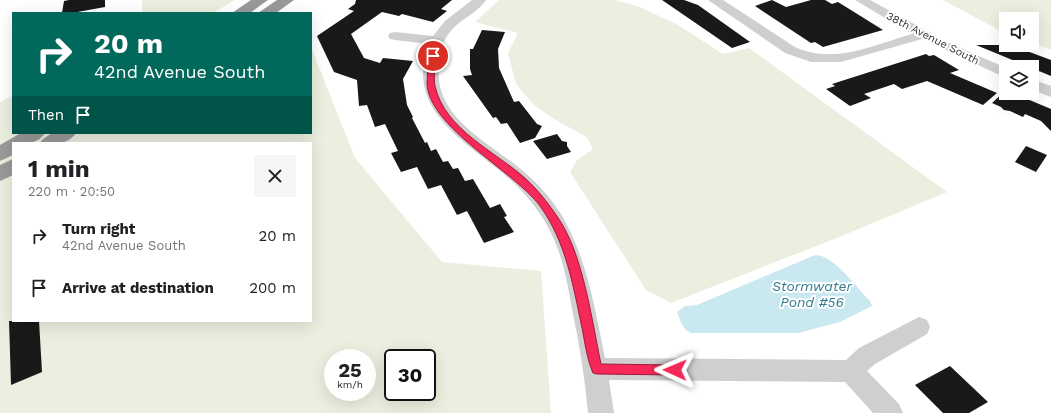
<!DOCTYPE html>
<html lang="en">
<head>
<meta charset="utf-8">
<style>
	:root { --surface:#fff; --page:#f6f6f6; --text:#202124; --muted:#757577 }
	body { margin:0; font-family:"Work Sans",sans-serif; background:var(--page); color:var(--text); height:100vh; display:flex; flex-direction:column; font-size:15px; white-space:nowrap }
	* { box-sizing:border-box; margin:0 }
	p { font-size:13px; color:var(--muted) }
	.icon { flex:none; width:22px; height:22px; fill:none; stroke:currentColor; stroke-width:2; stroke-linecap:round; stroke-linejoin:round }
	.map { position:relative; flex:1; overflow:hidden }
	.side { position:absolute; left:12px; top:142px; width:300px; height:180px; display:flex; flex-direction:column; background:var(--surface); border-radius:0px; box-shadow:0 4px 16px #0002 }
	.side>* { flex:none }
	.hud { position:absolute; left:12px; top:12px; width:300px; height:122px; border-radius:0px; box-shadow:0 4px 16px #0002; background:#00695c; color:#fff; overflow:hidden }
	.tools { position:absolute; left:999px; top:12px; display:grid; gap:8px }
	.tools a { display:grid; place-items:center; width:40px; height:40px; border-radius:0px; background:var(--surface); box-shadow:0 4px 16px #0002; font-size:20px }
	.speed { position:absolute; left:324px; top:349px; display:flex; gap:8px; font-size:20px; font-weight:700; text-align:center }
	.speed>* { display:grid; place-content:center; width:52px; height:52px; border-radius:50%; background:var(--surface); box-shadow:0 4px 16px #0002; line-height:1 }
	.speed small { font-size:10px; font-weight:400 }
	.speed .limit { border:2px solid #111; border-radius:6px; background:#fff; color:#111 }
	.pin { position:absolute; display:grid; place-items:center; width:34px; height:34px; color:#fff; margin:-17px; border:2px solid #fff; border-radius:50%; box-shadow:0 1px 4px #0007 }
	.me { position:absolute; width:44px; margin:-22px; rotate:271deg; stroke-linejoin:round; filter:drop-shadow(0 0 3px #0008) }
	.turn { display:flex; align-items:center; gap:14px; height:84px; padding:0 16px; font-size:18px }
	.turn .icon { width:52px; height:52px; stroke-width:2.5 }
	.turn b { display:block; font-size:28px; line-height:34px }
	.then { display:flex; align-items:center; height:38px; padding:0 16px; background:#0003; gap:8px; font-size:15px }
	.round { display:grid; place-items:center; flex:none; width:42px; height:42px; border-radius:0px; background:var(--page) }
	.headline { display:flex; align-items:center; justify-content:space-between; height:68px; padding:0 16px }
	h1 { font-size:24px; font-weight:700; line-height:30px }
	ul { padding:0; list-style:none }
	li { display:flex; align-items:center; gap:12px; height:52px; padding:0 16px }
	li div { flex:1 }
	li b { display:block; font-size:15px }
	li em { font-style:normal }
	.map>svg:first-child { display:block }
</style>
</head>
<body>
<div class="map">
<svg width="1051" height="413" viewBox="0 0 1051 413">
	<rect width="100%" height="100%" fill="#fff"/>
	<g fill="#eaefdf" fill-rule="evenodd">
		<path d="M142,0H235L213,13H142Z"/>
		<path d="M499,0H615L640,7L678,25L723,54L749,48L947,192L837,238L671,303L646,290L570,172L577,160L593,149L587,137L552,118L533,104L516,84L508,53L518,33L475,22Z"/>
		<path d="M943,0H1051V50L1032,43V19H1006V34Z"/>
		<path d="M311,47L355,158L442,262L541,271L551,413H0V102L13,95V133H311ZM13,143H311V321H13ZM333,358H367V392H333ZM393,358H427V392H393Z"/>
	</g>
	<path fill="#cae8f0" d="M815,255C833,254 858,289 870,301L872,306L840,322L798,333H691C682,329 680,320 677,312L685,306L697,305Z"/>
	<g fill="#191919">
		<path d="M69,0H105V7L72,13H62L64,1Z"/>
		<path d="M356,0H452L441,9L447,11L433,22L402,14L399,16L382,12L351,34L364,58L380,63L383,58L413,61L403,79L407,105L413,117L412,118L425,143L427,142L431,151L436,149L443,162L448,161L453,169L458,168L465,181L473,179L490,208L500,204L507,216L504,217L514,232L484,243L467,211L457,215L441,185L428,189L417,167L401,172L391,153L398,151L385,124L375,127L367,105L359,106L357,80L334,72L317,36L354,11L348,9L355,4Z"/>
		<path d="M662,0H684L698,5L750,42L732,48Z"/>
		<path d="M772,0L786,7L811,0H825L832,4L838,2L883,30L823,47L815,42L811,43L755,6Z"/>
		<path d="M482,30L505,32L498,49L499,68L514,102L519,101L537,124L542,126L535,138L520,143L507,123L501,124L496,117L493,118L463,76L472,75L470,69V49H473Z"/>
		<path d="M976,45H1011L1051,60V76Z"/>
		<path d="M926,54L929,56L934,55L959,70L950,73L997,93L983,105L927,81L902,89L894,84L864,94L871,98L850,106L826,89L835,86L832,84Z"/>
		<path d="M1005,91L1006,93L1020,96L1051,109V131L1041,121L1025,114L1023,117L1010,111L1004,110L1001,107L992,103Z"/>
		<path d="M557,134L562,141L567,142V146L571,152L547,159L533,141Z"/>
		<path d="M1026,146L1047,155L1036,172L1015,162Z"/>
		<path d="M9,321H39L42,372L11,385Z"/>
		<path d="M950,366L988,402L969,413H943L915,385Z"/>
	</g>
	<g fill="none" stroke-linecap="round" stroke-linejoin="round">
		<g fill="#cfcfcf" fill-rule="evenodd">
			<path d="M472,0H486C472,20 449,20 441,51C426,112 478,135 518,167C535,180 550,197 561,214C587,258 595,309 605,358L846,360L859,348L919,317L927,320L930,327L927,334L875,364L867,371L899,404L903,413H873L845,382L609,380L614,413H588C585,380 580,347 573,314C568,287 564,260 552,235C542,213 525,192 506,176C464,140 404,110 429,44L395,40L390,39L388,36L390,33L395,32L433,36L445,21Z"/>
			<path d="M708,0H723L795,47C833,65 874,45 912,34L855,0H870L947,42L1006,68V78L922,39L841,62H811L785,53Z"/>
			<path d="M1032,79L1051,86V97L1032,90Z"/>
		</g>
		<g fill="#999" fill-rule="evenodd">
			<path d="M251,0H268L250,13H232Z"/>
			<path d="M277,0H294L276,13H258Z"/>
			<path d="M21,133H45C37,145 25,143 13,143V155L0,161V145Z"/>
			<path d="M52,133H76C67,146 54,143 40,143L43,139Z"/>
			<path d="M13,159V175L0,181V165Z"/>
		</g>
	</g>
	<path fill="#f62759" stroke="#a0193a" d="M433,53L436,56C436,65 433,77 435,86C445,130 495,151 526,179C540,192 552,208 562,224C584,261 592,321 601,364L675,365L679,366L681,370L679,374L675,375L597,374L593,373C587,359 585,343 582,328C573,285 566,242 540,206C514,171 428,127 427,83C427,74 429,64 429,56Z"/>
	<g text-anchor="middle" stroke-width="4" stroke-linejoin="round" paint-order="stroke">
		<g font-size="11" fill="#323232" stroke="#fff">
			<text transform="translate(933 38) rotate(27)" y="4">38th Avenue South</text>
		</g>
		<g font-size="14" font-style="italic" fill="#327a8f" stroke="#fff">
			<text x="812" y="291">Stormwater<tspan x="812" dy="16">Pond #56</tspan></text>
		</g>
	</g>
</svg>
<div class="tools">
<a><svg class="icon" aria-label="sound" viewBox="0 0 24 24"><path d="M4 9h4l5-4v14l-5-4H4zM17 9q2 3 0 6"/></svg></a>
<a><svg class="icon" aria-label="layers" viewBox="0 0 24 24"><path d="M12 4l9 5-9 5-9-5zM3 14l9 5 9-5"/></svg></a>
</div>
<div class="speed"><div>25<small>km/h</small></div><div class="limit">30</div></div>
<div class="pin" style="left:433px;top:56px;background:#d93025"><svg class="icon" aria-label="arrive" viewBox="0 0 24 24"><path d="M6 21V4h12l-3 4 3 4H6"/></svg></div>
<svg class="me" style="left:675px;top:370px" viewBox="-20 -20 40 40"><path d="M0-17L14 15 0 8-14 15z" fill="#f62759" stroke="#fff" stroke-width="4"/></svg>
<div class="hud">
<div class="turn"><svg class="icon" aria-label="right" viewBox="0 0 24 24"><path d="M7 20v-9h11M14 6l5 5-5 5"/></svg><div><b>20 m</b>42nd Avenue South</div></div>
<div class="then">Then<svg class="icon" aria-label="arrive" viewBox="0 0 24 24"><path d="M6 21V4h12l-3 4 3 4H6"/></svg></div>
</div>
<section class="side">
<div class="headline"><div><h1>1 min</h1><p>220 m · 20:50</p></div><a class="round"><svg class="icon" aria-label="close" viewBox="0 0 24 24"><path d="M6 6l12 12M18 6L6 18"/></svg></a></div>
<ul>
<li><svg class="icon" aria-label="right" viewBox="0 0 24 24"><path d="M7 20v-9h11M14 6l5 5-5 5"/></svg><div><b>Turn right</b><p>42nd Avenue South</p></div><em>20 m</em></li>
<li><svg class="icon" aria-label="arrive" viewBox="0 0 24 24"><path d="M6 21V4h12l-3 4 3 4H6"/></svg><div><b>Arrive at destination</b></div><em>200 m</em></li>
</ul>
</section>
</div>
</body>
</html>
